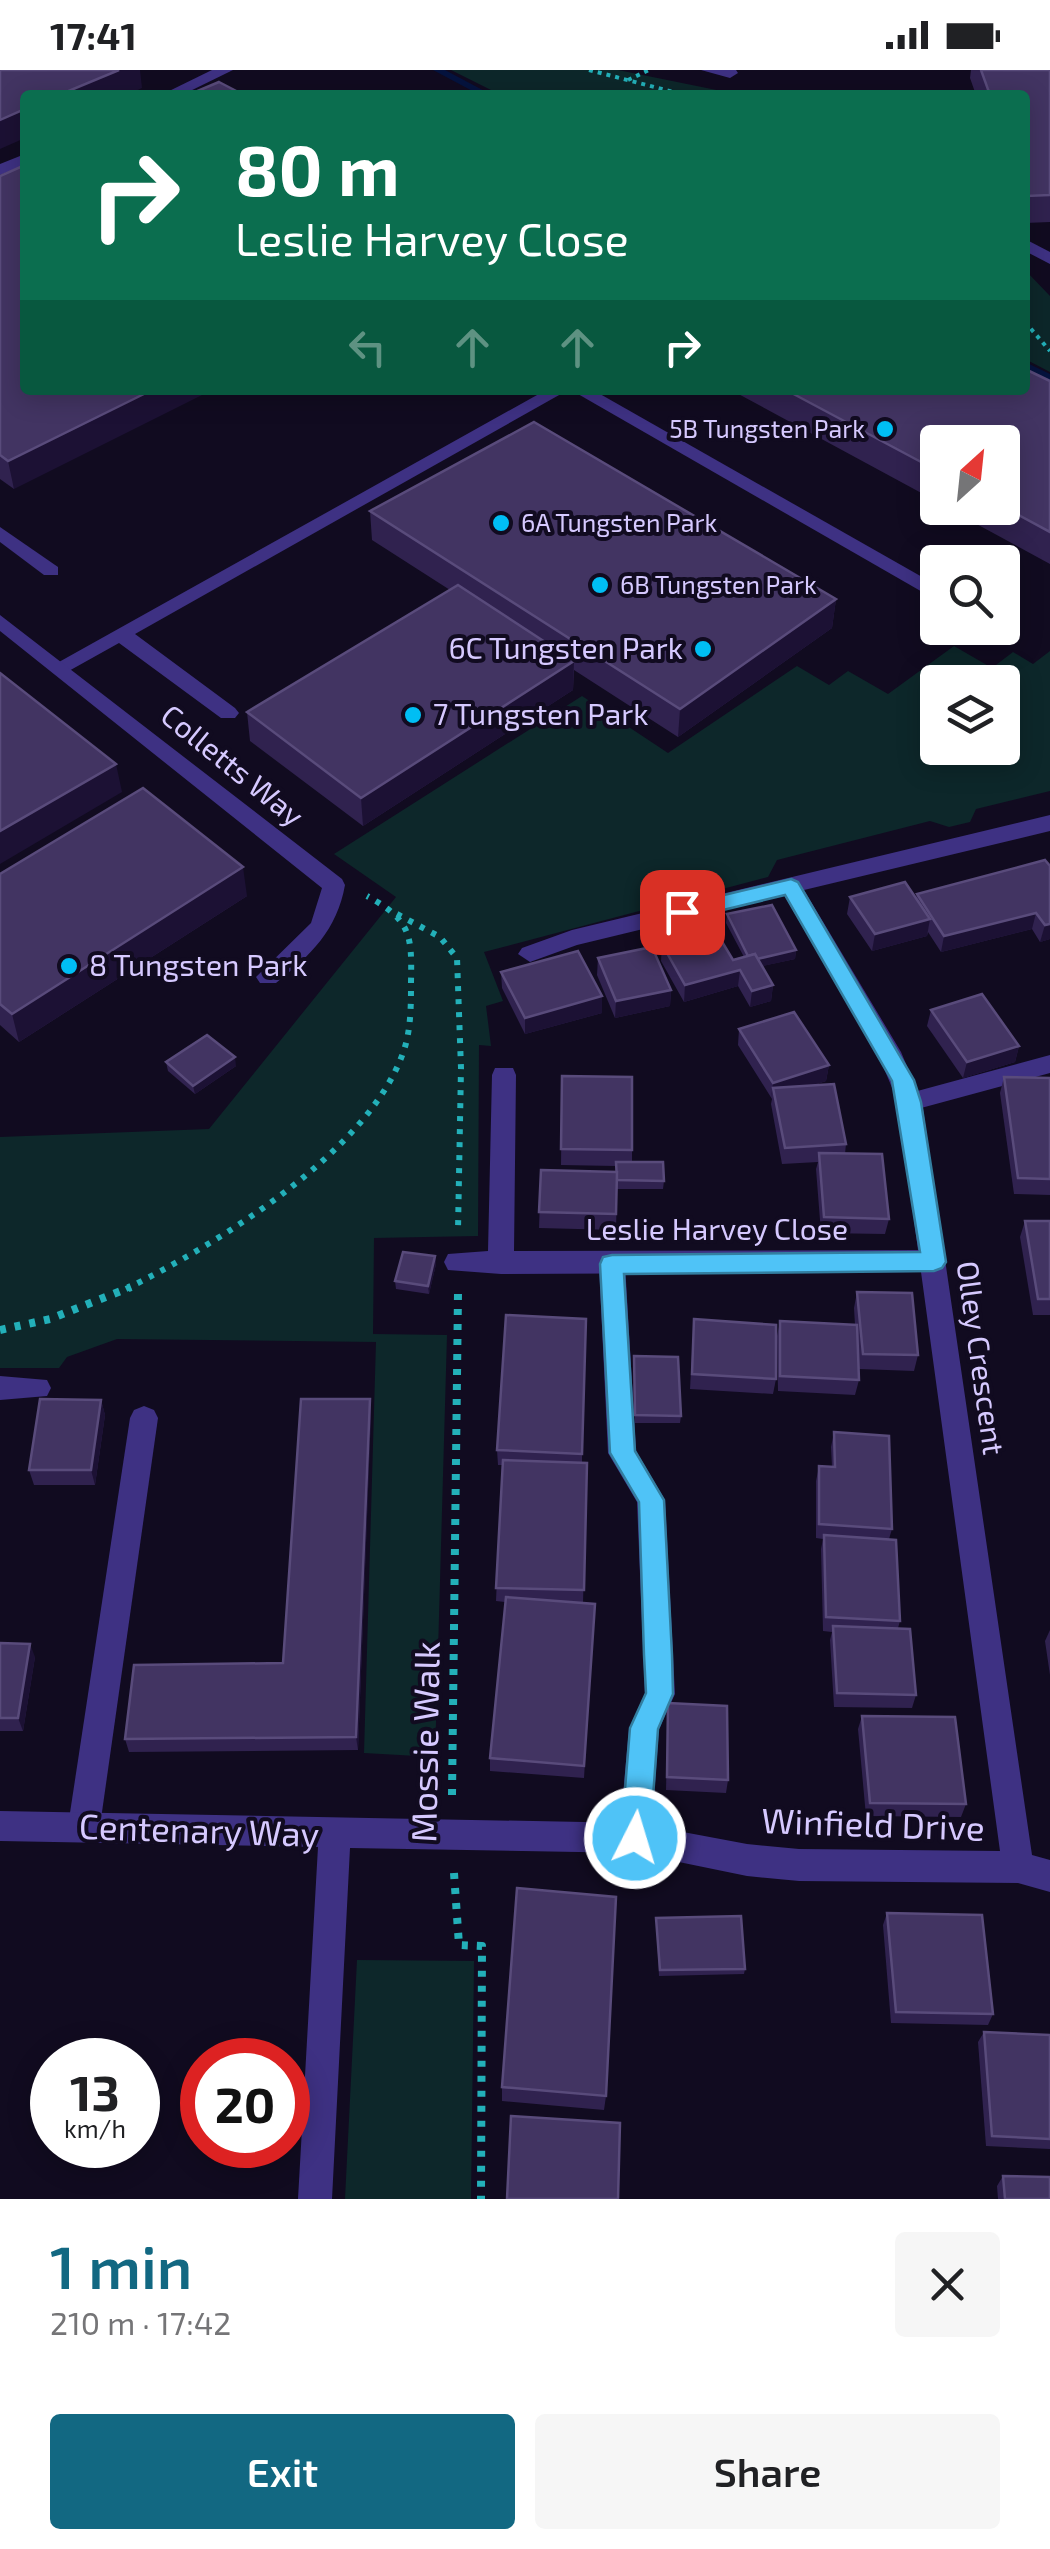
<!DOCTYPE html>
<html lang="en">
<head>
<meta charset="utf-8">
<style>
	:root { --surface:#fff; --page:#f6f6f6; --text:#202124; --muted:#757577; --accent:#126882 }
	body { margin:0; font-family:"Exo 2",sans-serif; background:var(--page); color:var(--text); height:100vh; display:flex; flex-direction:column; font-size:38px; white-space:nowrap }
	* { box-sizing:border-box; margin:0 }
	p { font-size:32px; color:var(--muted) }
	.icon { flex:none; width:55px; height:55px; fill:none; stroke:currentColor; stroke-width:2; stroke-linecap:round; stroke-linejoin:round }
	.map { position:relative; height:2129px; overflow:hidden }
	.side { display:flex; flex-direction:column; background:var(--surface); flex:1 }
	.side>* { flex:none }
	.hud { position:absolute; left:20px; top:20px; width:1010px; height:305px; border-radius:10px; box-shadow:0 5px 25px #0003; background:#0b6e4f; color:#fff; overflow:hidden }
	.needle { width:65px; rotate:27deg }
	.controls { position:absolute; left:920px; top:355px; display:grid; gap:20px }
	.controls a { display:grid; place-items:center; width:100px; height:100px; border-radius:10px; background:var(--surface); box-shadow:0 5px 25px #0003; font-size:50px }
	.speed { position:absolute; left:30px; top:1968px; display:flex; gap:20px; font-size:50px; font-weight:700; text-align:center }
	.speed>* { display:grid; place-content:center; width:130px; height:130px; border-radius:50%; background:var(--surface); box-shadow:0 5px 25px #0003; line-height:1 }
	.speed small { font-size:25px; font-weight:400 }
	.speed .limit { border:15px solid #d22; background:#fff; color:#111 }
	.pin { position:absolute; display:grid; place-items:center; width:85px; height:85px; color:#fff; margin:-42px; border-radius:20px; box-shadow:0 5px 15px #0006 }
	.me { position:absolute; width:110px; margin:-55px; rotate:5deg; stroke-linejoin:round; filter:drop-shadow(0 0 8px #0008) }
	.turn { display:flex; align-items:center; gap:35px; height:210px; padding:0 50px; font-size:45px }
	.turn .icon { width:130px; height:130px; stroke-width:2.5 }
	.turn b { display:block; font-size:70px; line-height:85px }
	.lanes { display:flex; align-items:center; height:95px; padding:0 50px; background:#0003; justify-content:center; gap:50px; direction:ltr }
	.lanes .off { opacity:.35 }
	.round { display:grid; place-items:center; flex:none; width:105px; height:105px; border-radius:10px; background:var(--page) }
	.summary { display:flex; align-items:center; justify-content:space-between; height:170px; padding:0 50px }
	h1 { font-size:60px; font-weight:600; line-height:75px; color:var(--accent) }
	.primary-button { display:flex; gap:20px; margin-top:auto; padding:20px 50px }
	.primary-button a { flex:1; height:115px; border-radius:10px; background:var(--accent); color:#fff; font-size:40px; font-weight:600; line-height:115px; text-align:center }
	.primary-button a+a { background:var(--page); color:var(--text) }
	.status { display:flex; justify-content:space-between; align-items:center; height:70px; padding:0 50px; background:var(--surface); direction:ltr }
	.status svg { height:28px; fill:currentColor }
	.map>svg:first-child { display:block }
</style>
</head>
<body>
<div class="status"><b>17:41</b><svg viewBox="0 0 49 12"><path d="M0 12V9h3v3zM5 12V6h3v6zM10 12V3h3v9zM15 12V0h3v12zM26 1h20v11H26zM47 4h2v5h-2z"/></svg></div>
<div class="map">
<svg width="1050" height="2129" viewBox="0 0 1050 2129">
	<rect width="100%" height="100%" fill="#110b20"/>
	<g fill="#0d272a" fill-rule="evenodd">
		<path d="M451,0H618L741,25H501Z"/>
		<path d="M1025,200L1050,226V302L1025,289Z"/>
		<path d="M954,576L992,598L1013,582L1033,594L1050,581V721L976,739L970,752L949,757L930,751L777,790L768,807L484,882L503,931L486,936L491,976L479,975L478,1166L374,1168L373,1264L447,1265L435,1687L364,1683L376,1272L117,1269L67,1287L59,1298H0V1067L209,1059L396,827L334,784L582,626L668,683L797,596L829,615L848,601L888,624ZM938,612H1002V678H938Z"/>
		<path d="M357,1890L474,1891L471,2129H345Z"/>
	</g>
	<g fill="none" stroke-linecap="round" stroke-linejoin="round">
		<g fill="#05133e" fill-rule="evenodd">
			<path d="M433,0H445L492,25H480Z"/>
			<path d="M1025,292L1050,304V311L1025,299Z"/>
		</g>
		<g stroke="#23b0b9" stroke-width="4" stroke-dasharray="4 5" stroke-linecap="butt">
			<path d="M589,0L685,25"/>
			<path d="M628,10L649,0"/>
			<path d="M1025,252L1050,281"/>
		</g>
		<g stroke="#23b0b9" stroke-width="6" stroke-dasharray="5 8" stroke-linecap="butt">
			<path d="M397,844L440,867L457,888L461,998L458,1160"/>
			<path d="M126,1219C217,1174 370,1082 404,980C411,959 411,935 411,912C412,865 411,850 367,826"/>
		</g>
		<g stroke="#23b0b9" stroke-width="8" stroke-dasharray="6 9" stroke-linecap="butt">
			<path d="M0,1260L50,1249L131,1217"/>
			<path d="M452,1725L458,1223"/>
			<path d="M454,1803L459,1875L482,1876L481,2129"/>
		</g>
		<g fill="#3e3183" fill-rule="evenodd">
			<path d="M212,0H233L182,25H161Z"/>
			<path d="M701,0H736L738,3L730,8Z"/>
			<path d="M25,84V95L0,105V94Z"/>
			<path d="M1025,169L1050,182V194L1025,181Z"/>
			<path d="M546,320H568L135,564L235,638L239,643L235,648H221L119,573L67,602L60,604L50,597Z"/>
			<path d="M571,320H593L938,516V531Z"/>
			<path d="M0,457L58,497V505H44L0,472Z"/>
			<path d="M1002,554L1008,560L998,566L985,558H1002Z"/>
			<path d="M1050,985V1003L910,1041L901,1039L898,1032L901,1025L910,1023Z"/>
			<path d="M612,1183L621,1186L625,1194L636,1381L665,1430L675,1624L659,1659L651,1768L646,1779L635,1783L624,1779L619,1768L629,1659L645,1624L637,1432L608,1383L599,1194L603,1186Z"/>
			<path d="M144,1336L154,1340L158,1348L100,1756L95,1767L84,1771L73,1767L68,1756L130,1348L134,1340Z"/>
		</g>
		<g fill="#3e3183" fill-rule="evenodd">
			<path d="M0,545L342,809L345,815C337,860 311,885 276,913H260L256,907L311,853L322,818L0,561Z"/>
			<path d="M1050,745V761L804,820L901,982L922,1032L1032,1785L1050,1790V1822L1018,1813L799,1811L747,1806L635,1783L350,1778L332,2129H298L318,1777L0,1771V1741L635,1753L747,1774L799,1779L1000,1781L921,1202L501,1204L448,1200L444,1192L448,1184L488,1181L492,1005L495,998H513L516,1005L514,1181L918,1180L898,1032L880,989L784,825L577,875L530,892L518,884L522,878L572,860Z"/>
			<path d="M0,1306L47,1310L51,1318L47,1326L0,1330Z"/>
		</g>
	</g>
	<g fill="#30224f">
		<path d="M971,0H1050V152L1025,153V25H976L970,8Z"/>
		<path d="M0,106L14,419L0,409Z"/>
		<path d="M1050,311V494L947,438H1002V372H938V432L731,320H1025Z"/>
		<path d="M370,441L836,529L832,558L678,667L574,600L573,620L363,756L250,671L247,642L450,520L372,470Z"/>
		<path d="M1050,796V869L1040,872L1032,859L941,882L928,862L927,866L872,881L847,844L850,827L916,828L917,824Z"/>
		<path d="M0,804L247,826L19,972L0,955Z"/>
		<path d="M727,844L796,880L795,889L762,896L773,915L771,931L750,937L738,916L684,932L661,891L662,874L733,890L744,887L726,853Z"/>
		<path d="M598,888L671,920L670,936L615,948L597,905Z"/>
		<path d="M501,902L602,943L525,964L502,918Z"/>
		<path d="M931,940L1019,976L1015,992L963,1008L927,956Z"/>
		<path d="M739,959L829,995L826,1011L811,1016L846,1074L845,1084L889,1149L885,1164L821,1163L816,1099L818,1092L782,1094L771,1034L772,1029L738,975Z"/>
		<path d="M166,992L236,996L195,1024L168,1001Z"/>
		<path d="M562,1006L632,1080V1092L664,1111L663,1119H617L616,1160L539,1158L541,1100L616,1102V1096L561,1095Z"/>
		<path d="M1004,1007L1050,1008V1125L1014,1124L1000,1023Z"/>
		<path d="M1025,1151H1050V1245H1033L1020,1167Z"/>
		<path d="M435,1186L436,1194L429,1224L396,1219L395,1211Z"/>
		<path d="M857,1222L918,1285L914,1301L859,1299L858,1282L859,1310L855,1325L778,1321L777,1266L780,1251L855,1255L854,1238Z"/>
		<path d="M694,1249L776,1309L773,1324L690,1319Z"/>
		<path d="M634,1294L681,1346L680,1353H635Z"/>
		<path d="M101,1330L105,1345L95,1415H34L29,1400Z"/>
		<path d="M371,1344L358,1680L129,1682L125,1669L283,1593Z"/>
		<path d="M834,1362L892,1459L889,1469L900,1551L898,1558L916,1625L912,1638L834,1637L830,1570L832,1562L823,1561L821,1479L823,1469L816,1468V1411L819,1396L832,1397L831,1377Z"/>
		<path d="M497,1380L582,1384V1393H587L583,1533L595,1534L584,1708L490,1701V1688L505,1532L496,1531L502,1395H498Z"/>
		<path d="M1050,1560V1605L1045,1571Z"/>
		<path d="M0,1573L35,1587L23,1661H0Z"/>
		<path d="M668,1633L728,1710L726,1723L666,1720Z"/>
		<path d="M862,1646L966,1734L961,1747L866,1746L858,1659Z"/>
		<path d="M887,1843L993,1944L988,1955L891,1953L883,1855Z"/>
		<path d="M656,1848L745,1899L744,1904L659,1906Z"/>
		<path d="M984,1962L1050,1965V2079L986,2076L978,1972Z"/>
		<path d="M502,2017L606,2026L604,2040L502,2031Z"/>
		<path d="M1003,2106L1050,2129H998L997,2116Z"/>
	</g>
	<g fill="#1c1134">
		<path d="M119,0H140L142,18L127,25H59Z"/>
		<path d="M25,39V68L0,79V50Z"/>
		<path d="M152,320H212L14,419L8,391Z"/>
		<path d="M836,529L832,558L678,667L680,639Z"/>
		<path d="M574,591L573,620L363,756L361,728Z"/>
		<path d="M116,694L122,722L0,794V761Z"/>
		<path d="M243,797L247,826L19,972L12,944Z"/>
		<path d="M1036,843L1032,859L941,882L944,866Z"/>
		<path d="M930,849L927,866L872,881L875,864Z"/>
		<path d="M1050,854V869L1040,872L1045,855Z"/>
		<path d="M796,880L795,889L750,899L751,890Z"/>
		<path d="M740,900L738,916L684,932L685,915Z"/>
		<path d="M773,915L771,931L750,937L752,921Z"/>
		<path d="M671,920L670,936L615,948L616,931Z"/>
		<path d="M602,926V943L525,964V948Z"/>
		<path d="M1019,976L1015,992L963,1008L967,992Z"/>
		<path d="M235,987L236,996L195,1024L193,1016Z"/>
		<path d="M829,995L826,1011L775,1028L773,1018L771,1029L773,1013Z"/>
		<path d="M435,1186L436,1194L429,1224L428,1216Z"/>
		<path d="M370,1329L371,1344L358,1680L356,1667Z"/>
		<path d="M101,1330L105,1345L95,1415L91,1400Z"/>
		<path d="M30,1574L35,1587L23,1661L18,1648Z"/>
	</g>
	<g fill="#423462" stroke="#594b7b" stroke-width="2.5">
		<path d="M0,0H119L59,25H25V39L0,50Z"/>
		<path d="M981,0H1050V125L1026,126L1025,124V25H990Z"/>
		<path d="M219,12L244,25H188Z"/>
		<path d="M25,95V320H152L8,391L0,385V106Z"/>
		<path d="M1025,299L1050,311V462L1002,436V372H938V401L786,320H1025Z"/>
		<path d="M534,352L836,529L680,639L370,441Z"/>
		<path d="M458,515L574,591L361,728L247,642Z"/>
		<path d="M0,603L116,694L0,761Z"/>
		<path d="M143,718L243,797L12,944L0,934V804Z"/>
		<path d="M1045,790L1050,796V854L1045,855L1036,843L944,866L917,824Z"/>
		<path d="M905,812L930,849L875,864L850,827Z"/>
		<path d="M772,835L796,880L757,889L755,884L748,886L727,844Z"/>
		<path d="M715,860L733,890L755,884L773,915L752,921L740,900L685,915L662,874Z"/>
		<path d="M652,877L671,920L616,931L598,888Z"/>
		<path d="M578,881L602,926L525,948L501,902Z"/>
		<path d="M982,924L1019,976L967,992L931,940Z"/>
		<path d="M794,942L829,995L773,1013L739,959Z"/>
		<path d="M207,965L235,987L193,1016L166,992Z"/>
		<path d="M562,1006L632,1007V1080L561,1079Z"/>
		<path d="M1004,1007L1050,1008V1109L1018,1108Z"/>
		<path d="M834,1014L846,1074L785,1078L773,1018Z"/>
		<path d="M819,1083L882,1084L889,1149L824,1147Z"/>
		<path d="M616,1092H663L664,1111L617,1110Z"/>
		<path d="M541,1100L617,1102L616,1144L539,1142Z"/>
		<path d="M1025,1151H1050V1229H1038Z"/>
		<path d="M403,1182L435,1186L428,1216L395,1211Z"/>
		<path d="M857,1222L912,1223L918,1285L863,1284Z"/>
		<path d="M506,1245L586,1249L582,1384L497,1380Z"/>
		<path d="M694,1249L776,1255V1309L692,1304Z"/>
		<path d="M780,1251L857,1255L859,1310L780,1306Z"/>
		<path d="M634,1286L678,1287L681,1346L635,1345Z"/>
		<path d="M40,1329L101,1330L91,1400H29Z"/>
		<path d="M301,1329H370L356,1667L125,1669L134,1595L283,1593Z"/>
		<path d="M834,1362L889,1366L892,1459L819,1454V1396L835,1397Z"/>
		<path d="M503,1390L587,1393L584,1520L496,1518Z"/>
		<path d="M824,1465L896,1470L900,1551L826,1547Z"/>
		<path d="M506,1527L595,1534L584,1696L490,1688Z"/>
		<path d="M833,1556L910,1559L916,1625L837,1623Z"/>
		<path d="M0,1573L30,1574L18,1648H0Z"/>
		<path d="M668,1633L727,1636L728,1710L667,1707Z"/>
		<path d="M862,1646L955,1647L966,1734L870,1733Z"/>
		<path d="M517,1818L616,1827L606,2026L502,2017Z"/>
		<path d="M887,1843L982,1845L993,1944L896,1942Z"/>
		<path d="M741,1846L745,1899L660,1900L656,1848Z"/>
		<path d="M984,1962L1050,1965V2069L992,2066Z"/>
		<path d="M511,2046L620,2053L618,2129H507Z"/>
		<path d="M1003,2106L1050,2107V2129H1005Z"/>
	</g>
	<path fill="#4fc3f7" stroke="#337fa1" stroke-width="2.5" d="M791,809L798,812L914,1010L921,1032L946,1192L942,1198L934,1201L624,1204L635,1381L664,1430L672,1585L673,1624L658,1659L650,1768L645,1778L635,1782L625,1778L621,1768L630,1658L646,1623L644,1585L639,1432L610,1383L600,1194L603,1187L612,1185L920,1182L892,1011L785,825L682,850L671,842L682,835Z"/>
	<g fill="#00bef4" stroke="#110b20" stroke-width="4">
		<circle cx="885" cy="359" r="10"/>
		<circle cx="501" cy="453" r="10"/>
		<circle cx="600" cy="515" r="10"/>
		<circle cx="703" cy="579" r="10"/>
		<circle cx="413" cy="645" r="10"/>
		<circle cx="69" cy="896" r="10"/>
	</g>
	<g text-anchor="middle" stroke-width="8" stroke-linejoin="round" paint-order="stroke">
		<g font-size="25" fill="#d6c9ff" stroke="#110b20" text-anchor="start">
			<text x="865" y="368" text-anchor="end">5B Tungsten Park</text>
			<text x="521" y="462">6A Tungsten Park</text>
			<text x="620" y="524">6B Tungsten Park</text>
		</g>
		<g font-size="30" fill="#d6c9ff" stroke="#110b20" text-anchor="start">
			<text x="683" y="589" text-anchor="end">6C Tungsten Park</text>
			<text x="433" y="655">7 Tungsten Park</text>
			<text x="89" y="906">8 Tungsten Park</text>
		</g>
		<g font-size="30" fill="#d6c9ff" stroke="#110b20">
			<text transform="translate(232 696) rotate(39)" y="10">Colletts Way</text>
			<text x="717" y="1170">Leslie Harvey Close</text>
			<text transform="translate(980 1288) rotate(82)" y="10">Olley Crescent</text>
		</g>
		<g font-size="35" fill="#d6c9ff" stroke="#110b20">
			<text transform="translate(426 1672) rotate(-89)" y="12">Mossie Walk</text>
			<text transform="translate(873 1755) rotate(2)" y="12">Winfield Drive</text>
			<text transform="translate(199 1761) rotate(2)" y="12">Centenary Way</text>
		</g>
	</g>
</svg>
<div class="controls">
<a><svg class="needle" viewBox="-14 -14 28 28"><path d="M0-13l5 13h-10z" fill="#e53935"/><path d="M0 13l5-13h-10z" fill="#757577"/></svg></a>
<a><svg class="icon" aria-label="search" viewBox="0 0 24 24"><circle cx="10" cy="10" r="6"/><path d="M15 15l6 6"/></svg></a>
<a><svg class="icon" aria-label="layers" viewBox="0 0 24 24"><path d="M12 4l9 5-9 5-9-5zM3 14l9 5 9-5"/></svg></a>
</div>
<div class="speed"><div>13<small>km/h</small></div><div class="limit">20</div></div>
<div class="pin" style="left:682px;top:842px;background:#d93025"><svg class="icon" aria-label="arrive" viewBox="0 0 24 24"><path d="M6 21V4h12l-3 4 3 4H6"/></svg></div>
<svg class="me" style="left:635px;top:1768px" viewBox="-20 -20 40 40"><circle r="17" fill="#4fc3f7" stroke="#fff" stroke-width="3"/><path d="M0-11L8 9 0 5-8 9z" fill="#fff"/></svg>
<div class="hud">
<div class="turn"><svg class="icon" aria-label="right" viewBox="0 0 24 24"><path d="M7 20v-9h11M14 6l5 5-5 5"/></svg><div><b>80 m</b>Leslie Harvey Close</div></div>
<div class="lanes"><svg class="icon off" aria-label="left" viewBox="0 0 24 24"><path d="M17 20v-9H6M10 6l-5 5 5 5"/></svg><svg class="icon off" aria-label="ahead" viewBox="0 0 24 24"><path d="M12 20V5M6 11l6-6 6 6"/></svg><svg class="icon off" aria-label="ahead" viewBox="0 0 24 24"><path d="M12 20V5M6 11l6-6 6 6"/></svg><svg class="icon" aria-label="right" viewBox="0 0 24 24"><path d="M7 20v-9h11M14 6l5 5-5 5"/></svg></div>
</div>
</div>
<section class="side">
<div class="summary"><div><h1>1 min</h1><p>210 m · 17:42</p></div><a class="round"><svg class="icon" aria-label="close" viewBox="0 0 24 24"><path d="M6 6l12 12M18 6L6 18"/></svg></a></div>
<div class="primary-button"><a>Exit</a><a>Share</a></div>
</section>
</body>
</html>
